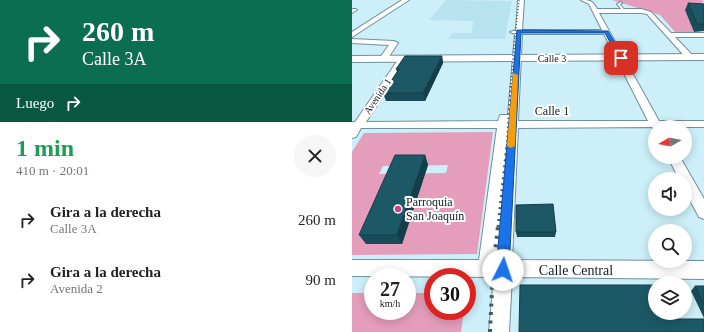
<!DOCTYPE html>
<html lang="es">
<head>
<meta charset="utf-8">
<style>
	:root { --surface:#fff; --page:#f6f6f6; --text:#222; --muted:#767676 }
	body { margin:0; font-family:Georgia,serif; background:var(--page); color:var(--text); height:100vh; display:flex; flex-direction:column; font-size:15px; white-space:nowrap }
	* { box-sizing:border-box; margin:0 }
	p { font-size:13px; color:var(--muted) }
	.icon { flex:none; width:22px; height:22px; fill:none; stroke:currentColor; stroke-width:2; stroke-linecap:round; stroke-linejoin:round }
	.map { position:relative; flex:1; overflow:hidden }
	.panel { display:flex; flex-direction:column; background:var(--surface); width:352px }
	.panel>* { flex:none }
	.guide { background:#0b6e4f; color:#fff; overflow:hidden }
	.needle { width:26px; rotate:260deg }
	.tools { position:absolute; left:296px; top:120px; display:grid; gap:8px }
	.tools a { display:grid; place-items:center; width:44px; height:44px; border-radius:50%; background:var(--surface); box-shadow:0 2px 10px #0003; font-size:20px }
	.speed { position:absolute; left:12px; top:268px; display:flex; gap:8px; font-size:20px; font-weight:700; text-align:center }
	.speed>* { display:grid; place-content:center; width:52px; height:52px; border-radius:50%; background:var(--surface); box-shadow:0 2px 10px #0003; line-height:1 }
	.speed small { font-size:10px; font-weight:400 }
	.speed .limit { border:6px solid #d22; background:#fff; color:#111 }
	.pin { position:absolute; display:grid; place-items:center; width:34px; height:34px; color:#fff; margin:-17px; border-radius:8px; box-shadow:0 2px 6px #0006 }
	.me { position:absolute; width:44px; margin:-22px; rotate:4deg; stroke-linejoin:round; filter:drop-shadow(0 0 3px #0008) }
	.turn { display:flex; align-items:center; gap:14px; height:84px; padding:0 16px; font-size:18px }
	.turn .icon { width:52px; height:52px; stroke-width:2.5 }
	.turn b { display:block; font-size:28px; line-height:34px }
	.then { display:flex; align-items:center; height:38px; padding:0 16px; background:#0003; gap:8px; font-size:15px }
	.round { display:grid; place-items:center; flex:none; width:42px; height:42px; border-radius:21px; background:var(--page) }
	.summary { display:flex; align-items:center; justify-content:space-between; height:68px; padding:0 16px }
	h1 { font-size:24px; font-weight:700; line-height:30px; color:#1e9e55 }
	ul { padding:0; list-style:none }
	li { display:flex; align-items:center; gap:12px; height:60px; padding:0 16px }
	li div { flex:1 }
	li b { display:block; font-size:15px }
	li em { font-style:normal }
	main { display:flex; flex:1; min-height:0 }
	.map>svg:first-child { display:block }
</style>
</head>
<body>
<main>
<section class="panel">
<div class="guide">
<div class="turn"><svg class="icon" aria-label="right" viewBox="0 0 24 24"><path d="M7 20v-9h11M14 6l5 5-5 5"/></svg><div><b>260 m</b>Calle 3A</div></div>
<div class="then">Luego<svg class="icon" aria-label="right" viewBox="0 0 24 24"><path d="M7 20v-9h11M14 6l5 5-5 5"/></svg></div>
</div>
<div class="summary"><div><h1>1 min</h1><p>410 m · 20:01</p></div><a class="round"><svg class="icon" aria-label="close" viewBox="0 0 24 24"><path d="M6 6l12 12M18 6L6 18"/></svg></a></div>
<ul>
<li><svg class="icon" aria-label="right" viewBox="0 0 24 24"><path d="M7 20v-9h11M14 6l5 5-5 5"/></svg><div><b>Gira a la derecha</b><p>Calle 3A</p></div><em>260 m</em></li>
<li><svg class="icon" aria-label="right" viewBox="0 0 24 24"><path d="M7 20v-9h11M14 6l5 5-5 5"/></svg><div><b>Gira a la derecha</b><p>Avenida 2</p></div><em>90 m</em></li>
</ul>
</section>
<div class="map">
<svg width="352" height="332" viewBox="0 0 352 332">
	<rect width="100%" height="100%" fill="#cceff9"/>
	<path fill="#b7e2ef" d="M94,0L160,1L153,39H96L101,33H119L122,21L77,20Z"/>
	<g fill="#e59dbc" fill-rule="evenodd">
		<path d="M260,0H349L352,1L350,3L352,4V11L334,10L342,33H324L308,15Z"/>
		<path d="M141,132L125,254L0,255V152L12,133ZM96,165L94,173L27,174L31,166Z"/>
		<path d="M0,293H21V311H55V293H81V311H112L109,332H0Z"/>
	</g>
	<g fill="none" stroke-linecap="round" stroke-linejoin="round">
		<defs>
			<path id="lane" d="M269,2L270,3L268,4L273,11H271L265,4Z"/>
			<g id="street">
				<path d="M50,0H57L0,37V32Z"/>
				<path d="M166,0H172L170,30H250L237,4L229,0C238,0 241,1 245,9H289L299,12L319,33H352V37H323L343,58L339,60H336L295,14L289,13H247L307,121H352V127H303V130L300,127L166,128L160,260L352,261V279L160,277L157,332H137L142,277L0,276V260H127L145,128H9L4,137L0,138V122H3L48,57H51L55,59L14,122L146,121L148,115H156L163,34L158,32L164,30ZM170,34H252L296,121H166Z"/>
				<path d="M0,9H4L5,10L0,13Z"/>
				<path d="M0,39L42,41L46,43L34,61H31L27,59L37,45L0,43Z"/>
				<path d="M316,157H328L352,199V219L347,217L333,191V179H327Z"/>
			</g>
			<path id="secondary" d="M352,54V60L0,62V56Z"/>
		</defs>
		<use href="#lane" stroke="#70909a" stroke-width="2"/>
		<use href="#street" stroke="#70909a" stroke-width="2"/>
		<use href="#secondary" stroke="#70909a" stroke-width="2"/>
		<use href="#lane" fill="#fff" fill-rule="evenodd"/>
		<use href="#street" fill="#fff" fill-rule="evenodd"/>
		<use href="#secondary" fill="#fff" fill-rule="evenodd"/>
		<path stroke="#475a60" stroke-width="1.5" stroke-dasharray="1 2" stroke-linecap="butt" d="M163,37L167,0"/>
		<path stroke="#475a60" stroke-width="2" stroke-dasharray="1 2.5" stroke-linecap="butt" d="M159,84L163,36"/>
		<path stroke="#475a60" stroke-width="2.5" stroke-dasharray="1.5 3" stroke-linecap="butt" d="M155,146L159,83"/>
		<path stroke="#475a60" stroke-width="3" stroke-dasharray="2 4" stroke-linecap="butt" d="M146,227L155,145"/>
		<path stroke="#475a60" stroke-width="4" stroke-dasharray="3 5.5" stroke-linecap="butt" d="M138,332L141,269L146,226"/>
	</g>
	<g fill="#194c59">
		<path d="M336,3L352,4V31L342,32L333,10Z"/>
		<path d="M90,56L91,63L73,101H34L31,93L45,72L44,69Z"/>
		<path d="M73,155L76,165L50,244H14L7,235Z"/>
		<path d="M164,232H204L203,237H165Z"/>
		<path d="M343,286H352V318L339,291Z"/>
	</g>
	<g fill="#143e48">
		<path d="M90,56L91,63L73,101L71,93Z"/>
		<path d="M73,155L76,165L50,244L45,235Z"/>
	</g>
	<g fill="#1d5867" stroke="#143e48">
		<path d="M336,3L352,4V24H345Z"/>
		<path d="M53,56H90L71,93H31L47,69H44Z"/>
		<path d="M43,155H73L45,235H7Z"/>
		<path d="M201,204L204,232H164V205Z"/>
		<path d="M168,285H303V313H322L324,319H352V332H167Z"/>
		<path d="M343,286H352V304Z"/>
	</g>
	<path fill="#1a73e8" stroke="#114b97" d="M165,30L256,31L272,58L267,59L253,33H169L157,270L155,274L151,276L146,274L144,270Z"/>
	<path fill="#f59e0b" d="M161,73L166,75L163,146L159,148L155,146Z"/>
	<circle fill="#c9458a" stroke="#fff" stroke-width="1.5" cx="46" cy="209" r="4"/>
	<g text-anchor="middle" stroke-width="4" stroke-linejoin="round" paint-order="stroke">
		<g font-size="10" fill="#0e1b1f" stroke="#fff">
			<text x="200" y="62">Calle 3</text>
			<text transform="translate(25 96) rotate(-56)" y="4">Avenida 1</text>
		</g>
		<g font-size="12" fill="#0e1b1f" stroke="#fff">
			<text x="200" y="115">Calle 1</text>
		</g>
		<g font-size="12" fill="#0e1b1f" stroke="#fff" text-anchor="start">
			<text x="54" y="206">Parroquia<tspan x="54" dy="14">San Joaquín</tspan></text>
		</g>
		<g font-size="14" fill="#0e1b1f" stroke="#fff">
			<text x="224" y="275">Calle Central</text>
		</g>
	</g>
</svg>
<div class="tools">
<a><svg class="needle" viewBox="-14 -14 28 28"><path d="M0-13l5 13h-10z" fill="#e53935"/><path d="M0 13l5-13h-10z" fill="#767676"/></svg></a>
<a><svg class="icon" aria-label="sound" viewBox="0 0 24 24"><path d="M4 9h4l5-4v14l-5-4H4zM17 9q2 3 0 6"/></svg></a>
<a><svg class="icon" aria-label="search" viewBox="0 0 24 24"><circle cx="10" cy="10" r="6"/><path d="M15 15l6 6"/></svg></a>
<a><svg class="icon" aria-label="layers" viewBox="0 0 24 24"><path d="M12 4l9 5-9 5-9-5zM3 14l9 5 9-5"/></svg></a>
</div>
<div class="speed"><div>27<small>km/h</small></div><div class="limit">30</div></div>
<div class="pin" style="left:269px;top:58px;background:#d93025"><svg class="icon" aria-label="arrive" viewBox="0 0 24 24"><path d="M6 21V4h12l-3 4 3 4H6"/></svg></div>
<svg class="me" style="left:151px;top:270px" viewBox="-20 -20 40 40"><circle r="19" fill="#fff"/><path d="M0-13L10 11 0 6-10 11z" fill="#1a73e8"/></svg>
</div>
</main>
</body>
</html>
